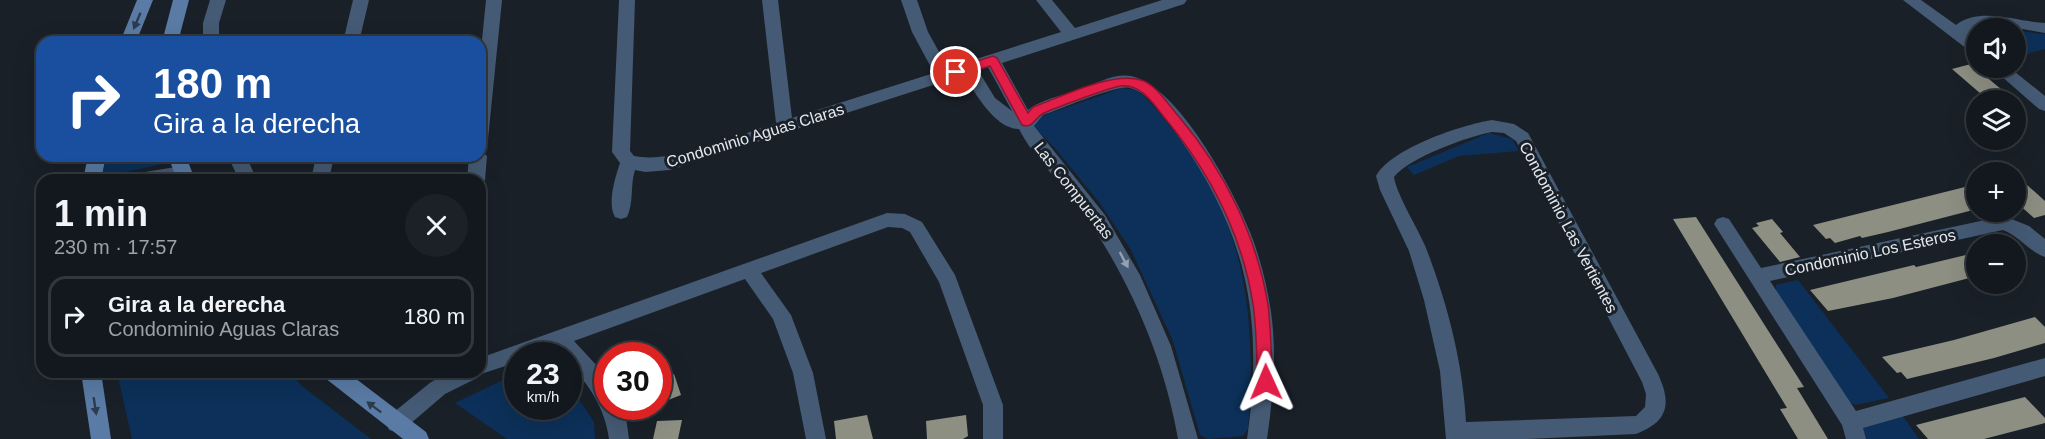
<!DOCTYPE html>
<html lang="es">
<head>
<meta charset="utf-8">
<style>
	:root { --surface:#13181e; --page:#1c2127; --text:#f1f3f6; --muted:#9da0a4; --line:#32373c }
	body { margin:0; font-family:Helvetica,sans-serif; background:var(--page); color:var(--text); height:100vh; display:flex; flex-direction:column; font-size:22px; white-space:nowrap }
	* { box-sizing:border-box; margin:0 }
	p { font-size:20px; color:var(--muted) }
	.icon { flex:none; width:33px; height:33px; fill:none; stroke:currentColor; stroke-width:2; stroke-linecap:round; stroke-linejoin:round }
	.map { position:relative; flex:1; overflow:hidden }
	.sheet { position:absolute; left:36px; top:174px; width:450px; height:204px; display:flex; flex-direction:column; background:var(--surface); border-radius:18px; box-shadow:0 6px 24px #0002,0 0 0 2px var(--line) }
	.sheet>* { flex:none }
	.banner { position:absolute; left:36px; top:36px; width:450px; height:126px; border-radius:18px; box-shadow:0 6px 24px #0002,0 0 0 2px var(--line); background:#1a4fa0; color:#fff; overflow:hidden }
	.tools { position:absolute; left:1966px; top:18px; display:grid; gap:12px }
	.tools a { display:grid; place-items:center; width:60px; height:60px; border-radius:50%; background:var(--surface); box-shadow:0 6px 24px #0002,0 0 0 2px var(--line); font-size:30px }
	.speed { position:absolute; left:504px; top:342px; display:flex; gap:12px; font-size:30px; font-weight:700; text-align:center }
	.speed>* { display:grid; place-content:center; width:78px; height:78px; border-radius:50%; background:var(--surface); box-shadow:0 6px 24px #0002,0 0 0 2px var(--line); line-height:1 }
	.speed small { font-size:15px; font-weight:400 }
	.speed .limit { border:9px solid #d22; background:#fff; color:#111 }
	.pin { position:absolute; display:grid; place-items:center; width:51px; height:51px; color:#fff; margin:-26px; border:3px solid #fff; border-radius:50%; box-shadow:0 2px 6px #0007 }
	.me { position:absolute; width:66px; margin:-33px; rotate:359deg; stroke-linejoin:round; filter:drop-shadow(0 0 4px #0008) }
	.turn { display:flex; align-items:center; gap:21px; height:126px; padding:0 18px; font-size:27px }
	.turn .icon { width:78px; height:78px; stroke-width:2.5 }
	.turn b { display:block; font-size:42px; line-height:51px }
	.round { display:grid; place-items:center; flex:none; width:63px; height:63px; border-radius:32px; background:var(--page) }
	.overview { display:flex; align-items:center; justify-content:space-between; height:102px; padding:0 18px }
	h1 { font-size:36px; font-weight:700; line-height:45px }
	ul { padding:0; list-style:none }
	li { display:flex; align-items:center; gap:18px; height:81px; margin:0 12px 9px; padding:0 6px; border:3px solid var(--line); border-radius:18px }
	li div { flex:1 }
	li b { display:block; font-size:22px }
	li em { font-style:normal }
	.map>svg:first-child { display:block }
</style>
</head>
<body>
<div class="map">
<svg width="2045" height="439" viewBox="0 0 2045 439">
	<rect width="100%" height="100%" fill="#192028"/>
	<g fill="#0c3059">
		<path d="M2016,31L2045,34V49L2016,57Z"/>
		<path d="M1122,88C1127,89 1135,89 1139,92C1150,99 1165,120 1173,130C1246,221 1257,317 1248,429L1243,436L1208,439L1200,435L1173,341L1131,250L1099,202L1053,146L1034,127V124L1042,116Z"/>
		<path d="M1489,133L1512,139L1519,151L1459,156L1414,175L1407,167Z"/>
		<path d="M106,156H161L163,164L102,177Z"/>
		<path d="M1798,280L1889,398L1855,405L1840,397L1776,294V285Z"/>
		<path d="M117,372H289L302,386L371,439H132Z"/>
		<path d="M517,373L518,406H568L569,384L594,422L595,439H507L455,403Z"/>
		<path d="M1902,415L1919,439H1865L1861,425Z"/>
	</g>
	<g fill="#8d8f82">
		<path d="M1971,64L2014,100H1988L1952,69Z"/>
		<path d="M2016,175L2045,201V215L2034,218L2016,202Z"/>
		<path d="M1977,184V209L1888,232L1862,238L1860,236L1835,243L1830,238L1826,239L1813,225Z"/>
		<path d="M1696,217L1804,387L1797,388L1828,439H1798L1780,409L1787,408L1673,219Z"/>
		<path d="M1772,219L1783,232L1780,233L1800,257L1780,262L1752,228L1759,226L1756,223Z"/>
		<path d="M1970,254L1977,261V276L1893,298L1828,311L1810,290L1914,265L1916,267Z"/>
		<path d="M2035,317L2045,327V343L1994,358L1907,379L1901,372L1897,373L1882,357L1954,340Z"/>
		<path d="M674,374L681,395L658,404V379Z"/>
		<path d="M2025,397L2045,418V423L1984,439H1928L1916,425Z"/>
		<path d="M867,415L873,439H836L834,421Z"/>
		<path d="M966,415L968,436L963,439H927L926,421Z"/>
		<path d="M682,420L678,439H653L657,421Z"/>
	</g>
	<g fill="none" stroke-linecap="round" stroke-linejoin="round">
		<path fill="#455a74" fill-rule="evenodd" d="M182,166L187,170L182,174L144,180H115L120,176Z"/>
		<g fill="#455a74" fill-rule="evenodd">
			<path d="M210,0H226L219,23V42H203V23Z"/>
			<path d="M353,0H369L359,42H343Z"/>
			<path d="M486,0H502L488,139L486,143L480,145V60Z"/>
			<path d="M619,0H635L630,151L634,156C673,164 737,135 776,123L762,0H778L792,118L934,73L912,32L901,0H917L928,32L948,68L1061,32L1036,0H1052L1075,28L1162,0H1187L1184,4L1002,63L1028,110C1039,100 1068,94 1083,88C1097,83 1115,73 1131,76C1178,86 1233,189 1250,232C1260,257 1267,285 1271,312C1277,354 1273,397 1267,439H1247C1264,320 1248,235 1178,136C1166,119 1150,93 1130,88C1117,84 1059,110 1043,115L1034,126L1105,215L1140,275L1171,346L1198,439H1178C1164,357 1128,276 1080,208C1062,183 1032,156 1019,129C995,129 975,93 964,75L670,170L645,172L635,170C630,185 634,203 627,217L621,219L615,217C607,203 615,178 620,163L612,152ZM988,67L1012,111L995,98L978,70Z"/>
			<path d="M1903,0H1921L1956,25C1980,6 2018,22 2045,23V33L2016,28H1975L1970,30V35L1977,40V53L1971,52Z"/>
			<path d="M1992,68H2010L2045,96V111L2039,109Z"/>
			<path d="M1492,120L1514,124L1528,133L1658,374C1672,404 1668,422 1636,434L1528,439H1446L1440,371L1424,300L1409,251L1380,190L1376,176C1392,148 1461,125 1492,120ZM1492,132L1504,133L1516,141L1642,382L1646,394L1645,407L1636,416L1466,422C1463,363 1447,302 1426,248C1418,228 1397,196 1394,177C1410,157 1467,137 1492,132Z"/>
			<path d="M480,150L487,156L485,180L480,185V180H467L469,156H480Z"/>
			<path d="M228,156H246L257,180H239Z"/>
			<path d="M316,156H334L329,180H311Z"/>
			<path d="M887,213L905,214L922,222L955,275L1003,405V439H983V405L939,282L910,232L902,228L888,227L761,273L791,315L813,373L826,439H806L793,373L773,319L745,279L574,341L599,368L608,382V406H621L626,417L629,439H609C605,408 589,385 568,362V356H562L555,348L535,356H518V362L478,375L477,378L445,394L403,430L396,432L389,430L386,423L389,416L431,382L451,372H480V358Z"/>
			<path d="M2004,216L2029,226L2045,239V257C2030,252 2020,237 2003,230L1770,281L1856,411L2045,358V376L1863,428L1866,439H1846L1842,425L1714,224L1717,219L1723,217L1729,219L1761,268Z"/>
		</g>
		<g fill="#5a7ba5" fill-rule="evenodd">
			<path d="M137,0H153L136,42H120Z"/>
			<path d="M173,0H189L178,42H162Z"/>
			<path d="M88,156H106L101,180H83Z"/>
			<path d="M168,156H186L195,180H177Z"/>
			<path d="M81,372H101L111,439H91Z"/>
			<path d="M322,372H347L426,432L429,439H403L325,378Z"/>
		</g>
	</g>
	<defs><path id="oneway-solid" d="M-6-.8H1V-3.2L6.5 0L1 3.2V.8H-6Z" transform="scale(1.5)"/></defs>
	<g fill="#2c3b4e">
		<use href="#oneway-solid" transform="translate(137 21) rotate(113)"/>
		<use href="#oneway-solid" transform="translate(95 406) rotate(81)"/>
		<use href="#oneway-solid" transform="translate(374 407) rotate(-143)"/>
	</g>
	<use fill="#94a1b1" href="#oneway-solid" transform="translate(1124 260) rotate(62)"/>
	<path fill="#e11d48" stroke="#92132f" stroke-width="1.5" d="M993,56L997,58L1028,113L1033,107C1061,97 1112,71 1141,80C1157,85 1169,106 1180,118C1224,170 1257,237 1268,305C1271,330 1271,356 1273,382L1271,386L1266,388L1260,386L1258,382C1256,356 1257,329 1253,304C1242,234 1209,171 1164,117C1153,103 1141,84 1121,86C1111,87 1055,108 1044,113C1035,117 1033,129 1022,125L990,66L956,77L950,72L952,69Z"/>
	<g text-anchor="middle" stroke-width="6" stroke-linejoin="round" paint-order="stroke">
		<g font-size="16" fill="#e4e8ee" stroke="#192028">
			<text transform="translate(755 135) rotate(-17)" y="6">Condominio Aguas Claras</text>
			<text transform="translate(1074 190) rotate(52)" y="6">Las Compuertas</text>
			<text transform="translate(1569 227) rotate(62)" y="6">Condominio Las Vertientes</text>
			<text transform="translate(1870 252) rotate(-12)" y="6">Condominio Los Esteros</text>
		</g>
	</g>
</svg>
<div class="tools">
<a><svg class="icon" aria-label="sound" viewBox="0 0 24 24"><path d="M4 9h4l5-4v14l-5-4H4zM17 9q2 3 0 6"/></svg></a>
<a><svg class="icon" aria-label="layers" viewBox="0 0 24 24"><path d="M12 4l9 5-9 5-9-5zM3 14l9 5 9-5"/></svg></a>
<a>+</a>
<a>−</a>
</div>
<div class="speed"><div>23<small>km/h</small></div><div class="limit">30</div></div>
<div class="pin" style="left:956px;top:72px;background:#d93025"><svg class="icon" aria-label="arrive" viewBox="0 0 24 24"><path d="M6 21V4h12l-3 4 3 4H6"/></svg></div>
<svg class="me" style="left:1266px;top:382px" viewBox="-20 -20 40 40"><path d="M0-17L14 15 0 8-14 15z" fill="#e11d48" stroke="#fff" stroke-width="4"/></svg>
<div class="banner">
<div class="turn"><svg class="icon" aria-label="right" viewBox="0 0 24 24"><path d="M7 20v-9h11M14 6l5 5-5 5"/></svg><div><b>180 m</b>Gira a la derecha</div></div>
</div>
<section class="sheet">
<div class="overview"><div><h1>1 min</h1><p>230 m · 17:57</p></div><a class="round"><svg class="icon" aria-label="close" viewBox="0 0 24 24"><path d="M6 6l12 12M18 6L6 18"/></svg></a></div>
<ul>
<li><svg class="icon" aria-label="right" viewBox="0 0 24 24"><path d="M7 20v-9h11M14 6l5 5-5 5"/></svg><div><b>Gira a la derecha</b><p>Condominio Aguas Claras</p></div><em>180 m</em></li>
</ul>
</section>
</div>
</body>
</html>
